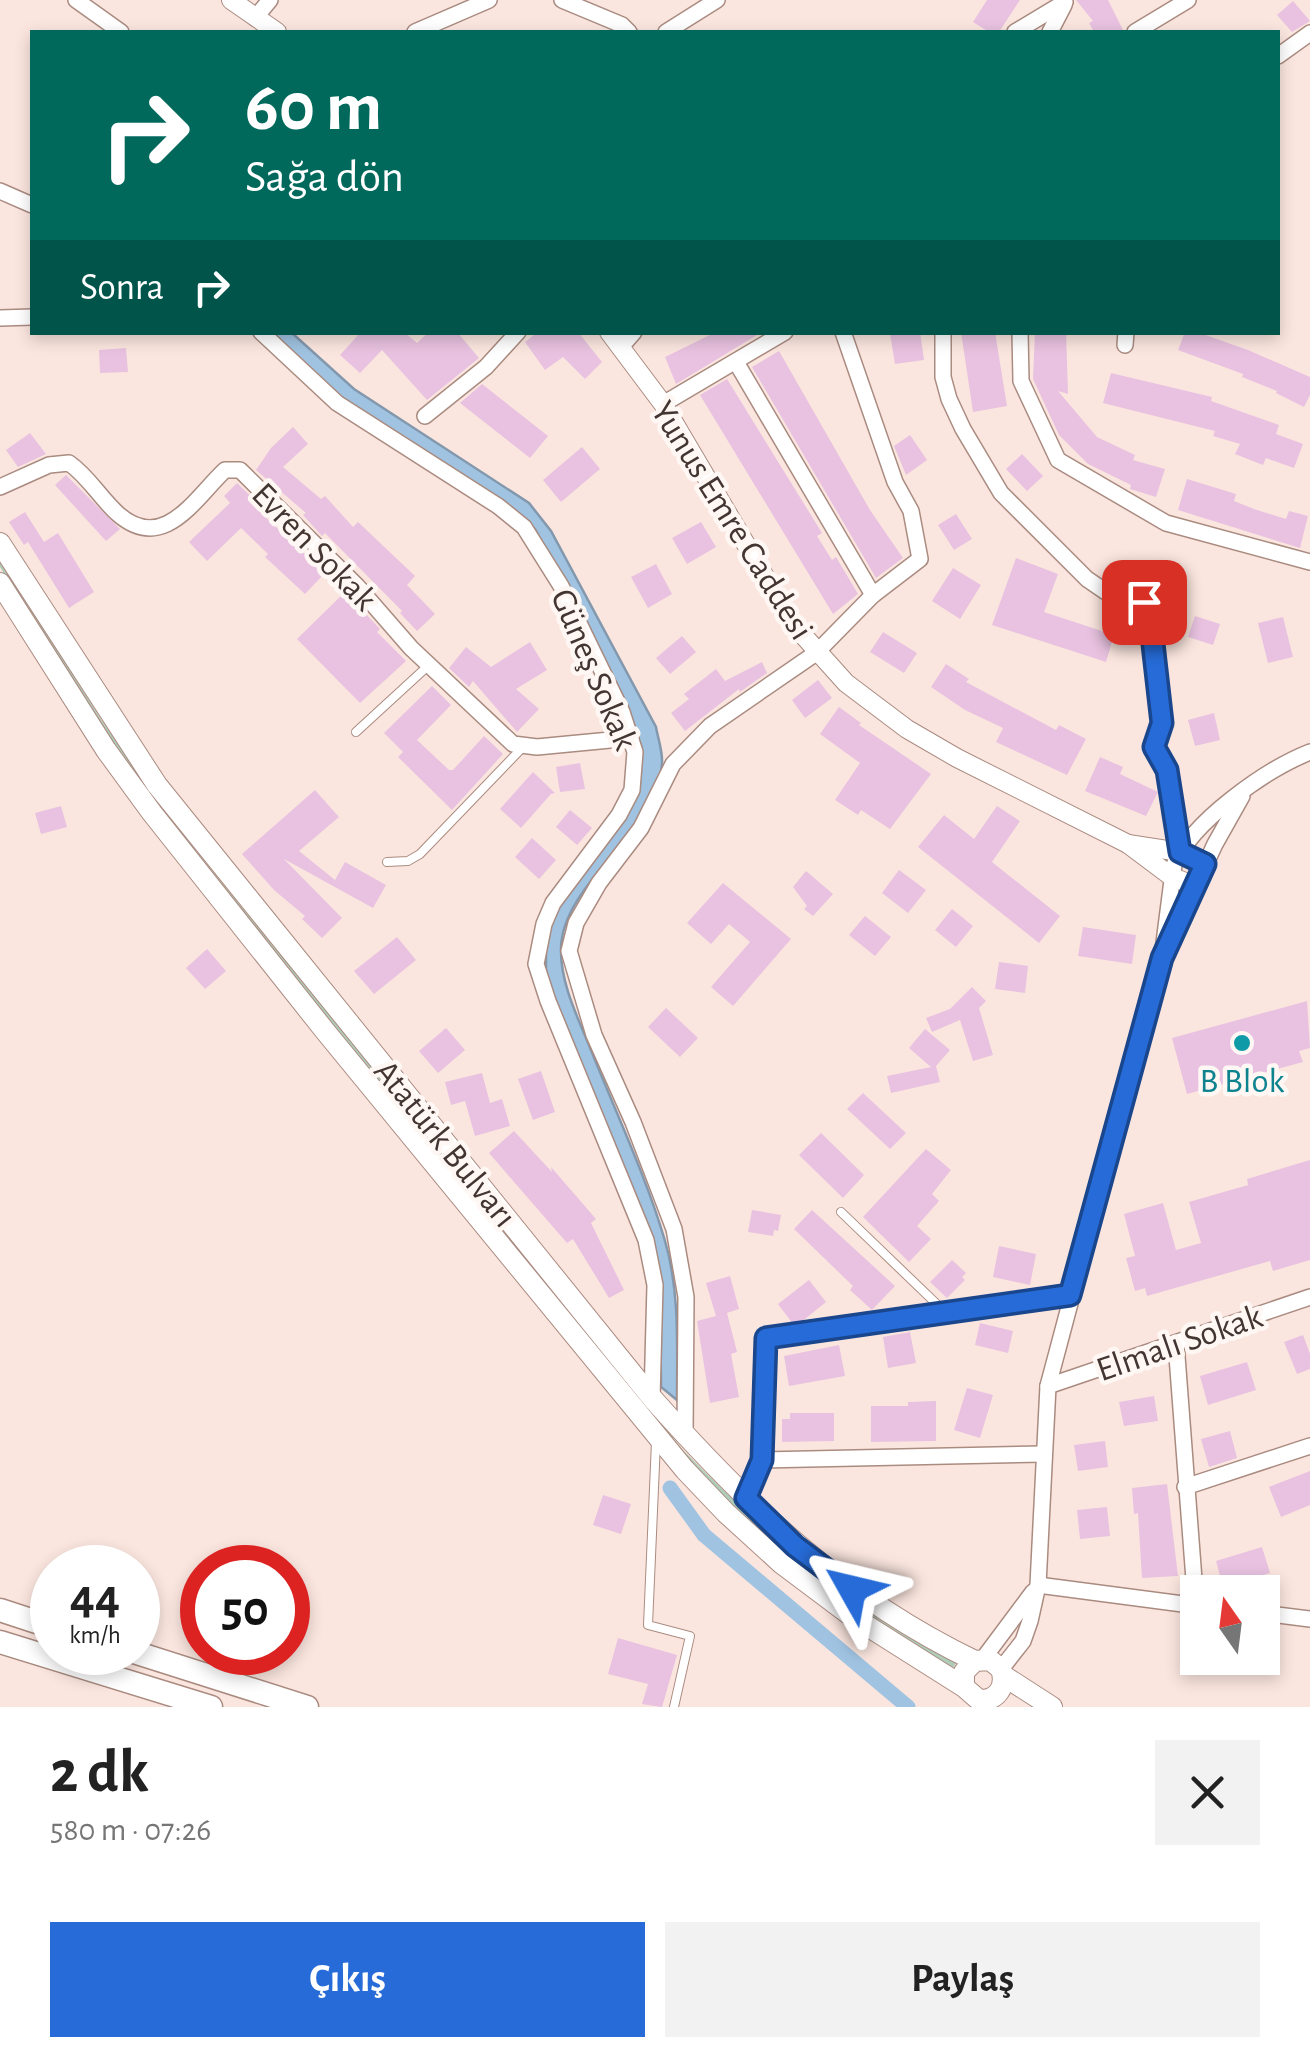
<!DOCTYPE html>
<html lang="tr">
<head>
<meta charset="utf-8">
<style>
	:root { --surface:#fff; --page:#f2f2f2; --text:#222; --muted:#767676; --accent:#266bd7 }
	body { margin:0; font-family:"Alegreya Sans",sans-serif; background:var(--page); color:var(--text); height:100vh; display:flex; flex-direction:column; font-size:38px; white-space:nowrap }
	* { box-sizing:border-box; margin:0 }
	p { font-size:32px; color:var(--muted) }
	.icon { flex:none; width:55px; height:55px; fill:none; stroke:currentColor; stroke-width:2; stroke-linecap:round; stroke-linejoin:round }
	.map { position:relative; height:1707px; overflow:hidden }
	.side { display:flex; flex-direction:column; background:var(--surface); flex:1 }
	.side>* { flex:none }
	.hud { position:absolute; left:30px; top:30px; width:1250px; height:305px; border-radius:0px; box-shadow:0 5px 15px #0003; background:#00695c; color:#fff; overflow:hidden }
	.needle { width:65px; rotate:346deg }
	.controls { position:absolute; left:1180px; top:1575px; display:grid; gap:20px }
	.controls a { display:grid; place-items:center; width:100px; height:100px; border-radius:0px; background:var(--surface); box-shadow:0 5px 15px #0003; font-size:50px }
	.speed { position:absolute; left:30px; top:1545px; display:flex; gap:20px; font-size:50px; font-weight:700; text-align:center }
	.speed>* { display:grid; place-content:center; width:130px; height:130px; border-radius:50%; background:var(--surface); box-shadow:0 5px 15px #0003; line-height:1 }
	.speed small { font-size:25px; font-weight:400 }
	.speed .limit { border:15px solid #d22; background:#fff; color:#111 }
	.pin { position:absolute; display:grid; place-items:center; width:85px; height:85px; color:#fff; margin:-42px; border-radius:20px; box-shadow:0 5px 15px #0006 }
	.me { position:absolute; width:110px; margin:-55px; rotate:307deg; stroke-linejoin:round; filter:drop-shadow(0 0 8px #0008) }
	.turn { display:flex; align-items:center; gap:35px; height:210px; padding:0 50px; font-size:45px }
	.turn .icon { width:130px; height:130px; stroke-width:2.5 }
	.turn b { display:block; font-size:70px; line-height:85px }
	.then { display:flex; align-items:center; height:95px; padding:0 50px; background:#0003; gap:20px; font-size:38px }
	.round { display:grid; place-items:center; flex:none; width:105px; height:105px; border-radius:0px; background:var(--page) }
	.overview { display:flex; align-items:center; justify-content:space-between; height:170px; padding:0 50px }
	h1 { font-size:60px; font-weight:700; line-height:75px }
	.button { display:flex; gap:20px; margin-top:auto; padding:20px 50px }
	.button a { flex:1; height:115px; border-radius:0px; background:var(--accent); color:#fff; font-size:40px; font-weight:700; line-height:115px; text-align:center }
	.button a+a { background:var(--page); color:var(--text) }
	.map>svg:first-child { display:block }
</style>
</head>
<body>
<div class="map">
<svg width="1310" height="1707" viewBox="0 0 1310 1707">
	<rect width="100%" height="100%" fill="#fbe6df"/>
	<path fill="#afccb8" d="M0,560L102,721L197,852L683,1450C768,1537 850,1604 956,1663L953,1668L859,1611L801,1568L745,1520L675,1446L315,1005L172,826L98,721L0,567Z"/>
	<path fill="#9fc3e1" stroke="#8398ac" stroke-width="2.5" d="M269,333H292L354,389L529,503L551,531L656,727C658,739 663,752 662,764C657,831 562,884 561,948C560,983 578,1018 591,1050C616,1113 646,1176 665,1241C680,1292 677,1347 677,1400L661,1387L660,1286L546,976V944L555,911L640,783L641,746L627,704L535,529L490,494L339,397Z"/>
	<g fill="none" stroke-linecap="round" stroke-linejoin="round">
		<path stroke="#9fc3e1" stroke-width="15" d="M670,1488L704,1535L908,1707"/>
	</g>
	<g fill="#e8c2e0">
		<path d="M987,0H1020L999,32H989L973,22Z"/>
		<path d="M1076,0H1108L1124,32H1094L1089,23L1093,21Z"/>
		<path d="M1293,1L1310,21L1292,32L1277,15Z"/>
		<path d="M361,332H404L417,343L429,332H457L479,358L427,400L382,350L360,373L340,355Z"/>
		<path d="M538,332H578L602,362L585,379L563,357L545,370L525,342Z"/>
		<path d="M716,332H762L676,384L665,357Z"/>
		<path d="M920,332L924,360L895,364L890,334Z"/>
		<path d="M961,332H995L1007,406L973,412Z"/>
		<path d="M1035,332H1066L1068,394L1058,391L1097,437L1135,455L1133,460L1165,469L1156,497L1130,489L1131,485L1088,464L1059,435L1033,379Z"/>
		<path d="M1185,332H1197L1248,350L1310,377V395L1304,407L1276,393L1277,391L1242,377L1243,374L1178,350Z"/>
		<path d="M126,348L128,372L100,373L99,350Z"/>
		<path d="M779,351L870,510L903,558L876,578L752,367Z"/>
		<path d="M1111,373L1212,397L1211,401L1279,425L1276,434L1303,444L1294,468L1266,458L1263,465L1235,454L1240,444L1213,436L1215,431L1103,403Z"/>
		<path d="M727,379L822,533L817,536L832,560L836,557L858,594L833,614L700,395Z"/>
		<path d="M482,384L548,436L530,458L460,403Z"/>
		<path d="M293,427L308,444L283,467L321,499L325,496L353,527L358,522L415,576L407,585L435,614L417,631L400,613L402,611L325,533L322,536L303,515L306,513L256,470L271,448Z"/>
		<path d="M30,433L46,454L18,467L6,450Z"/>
		<path d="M910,435L927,460L906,475L894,446Z"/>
		<path d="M582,447L600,469L561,502L543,480Z"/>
		<path d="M1022,454L1043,476L1027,491L1006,469Z"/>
		<path d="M66,475L120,529L106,541L55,485Z"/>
		<path d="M1187,479L1236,494L1234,501L1254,509L1286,519L1289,511L1308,516L1300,548L1178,510Z"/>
		<path d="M237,483L259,504L256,508L325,573L305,594L265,557L268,554L241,528L207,561L189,542L230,503L224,496Z"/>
		<path d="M25,512L44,542L58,533L94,592L69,608L28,542L24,545L9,522Z"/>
		<path d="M956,514L972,539L954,550L938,525Z"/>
		<path d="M701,522L716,547L687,564L672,538Z"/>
		<path d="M1016,558L1058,574L1044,612L1114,635L1106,662L992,625Z"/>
		<path d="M656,564L672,594L648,608L631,577Z"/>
		<path d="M953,568L981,585L960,619L932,601Z"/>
		<path d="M345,592L380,629L377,632L406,661L360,703L297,639Z"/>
		<path d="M1195,616L1220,624L1213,645L1188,637Z"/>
		<path d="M1283,617L1293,657L1268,663L1258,623Z"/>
		<path d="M883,632L917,653L904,673L870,652Z"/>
		<path d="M682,636L696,652L670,674L656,658Z"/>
		<path d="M530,642L547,670L516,689L539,709L517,732L473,681L469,687L449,668L466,647L491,667Z"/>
		<path d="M762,662L767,673L740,692L739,689L685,731L671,713L689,699L684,694L716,669L725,681Z"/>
		<path d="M946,664L969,679L966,682L1005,703L1056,730L1059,725L1086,739L1067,775L996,742L1003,728L965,710L931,687Z"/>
		<path d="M818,680L832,698L805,718L792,700Z"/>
		<path d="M432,686L451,705L417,740L449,770H453L484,736L503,754L452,810L398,757L403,752L384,733Z"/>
		<path d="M839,707L861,723L859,725L931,774L890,829L861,810L858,815L835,800L860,763L820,734Z"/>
		<path d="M1214,713L1220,740L1195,746L1188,720Z"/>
		<path d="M1100,757L1123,767L1120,774L1158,792L1146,816L1085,791Z"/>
		<path d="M580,763L585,789L560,792L556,767Z"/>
		<path d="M533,772L555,793L551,794L521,828L500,809Z"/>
		<path d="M315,790L339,817L299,851L335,880L345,862L386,885L373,908L284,859L342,918L322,938L302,919L305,916L274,890L242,854Z"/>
		<path d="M61,806L67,827L41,834L35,813Z"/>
		<path d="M997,806L1020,821L992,862L1060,916L1039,943L918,847L944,815L974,839Z"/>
		<path d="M570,810L592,828L577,845L556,827Z"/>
		<path d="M532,838L556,860L539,879L515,857Z"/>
		<path d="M899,870L926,890L908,913L882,893Z"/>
		<path d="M806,871L833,894L813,916L804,909L807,906L793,887Z"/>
		<path d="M723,883L791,939L733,1006L711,987L750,942L729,924L711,944L687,923Z"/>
		<path d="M952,909L973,926L956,947L935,930Z"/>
		<path d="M865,916L891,937L875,956L849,935Z"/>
		<path d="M1083,927L1136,935L1132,964L1078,956Z"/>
		<path d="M397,937L416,960L374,994L354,971Z"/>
		<path d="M207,949L226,971L205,989L186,968Z"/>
		<path d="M999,962L1028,966L1025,993L995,989Z"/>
		<path d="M972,987L986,1001L979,1008L993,1055L973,1061L960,1020L932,1032L926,1018L950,1009Z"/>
		<path d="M1307,1001L1310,1048L1299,1051L1303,1062L1187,1094L1172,1038Z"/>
		<path d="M666,1008L698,1038L680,1057L648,1027Z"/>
		<path d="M446,1028L465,1050L438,1073L419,1051Z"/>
		<path d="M925,1029L950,1050L936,1066L940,1082L891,1093L887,1076L931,1067L909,1048Z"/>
		<path d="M541,1071L555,1112L533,1120L518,1079Z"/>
		<path d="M482,1073L490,1103L502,1099L510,1126L475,1136L465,1101L451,1105L445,1082Z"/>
		<path d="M863,1093L906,1133L890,1149L847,1109Z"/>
		<path d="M514,1131L552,1172L551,1167L596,1219L591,1223L624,1290L609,1298L573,1239L567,1243L489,1153Z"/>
		<path d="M821,1133L864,1175L843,1198L799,1155Z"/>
		<path d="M926,1149L951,1170L932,1194L939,1201L917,1226L931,1239L909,1262L863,1217Z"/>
		<path d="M1310,1160V1260L1273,1271L1270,1261L1147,1296L1145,1288L1135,1291L1126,1258L1135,1256L1124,1214L1163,1203L1176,1250L1201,1243L1189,1202L1248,1185L1247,1179Z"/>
		<path d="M752,1210L781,1215L778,1231L774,1230L773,1236L748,1232Z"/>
		<path d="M812,1210L895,1286L872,1310L850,1290L853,1286L794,1229Z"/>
		<path d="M999,1246L1036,1254L1030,1285L993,1277Z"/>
		<path d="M952,1260L966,1273L962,1277L965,1280L947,1298L930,1282Z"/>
		<path d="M730,1276L739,1309L727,1313L737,1352L731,1354L739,1397L710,1403L697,1321L716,1316L706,1283Z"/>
		<path d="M809,1280L826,1302L800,1323L793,1324L778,1304Z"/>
		<path d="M980,1323L1013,1331L1008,1353L975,1345Z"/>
		<path d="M910,1332L916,1363L888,1368L883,1337Z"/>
		<path d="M1303,1335L1310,1354V1369L1297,1374L1284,1342Z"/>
		<path d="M839,1345L845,1376L789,1386L784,1356Z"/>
		<path d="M1247,1362L1256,1390L1208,1405L1200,1376Z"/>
		<path d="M967,1388L993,1395L980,1438L954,1430Z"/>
		<path d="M1154,1396L1158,1421L1124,1426L1119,1402Z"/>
		<path d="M936,1401V1441L871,1442V1406H908V1402Z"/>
		<path d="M790,1413H834V1441L782,1442V1419H790Z"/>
		<path d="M1230,1431L1237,1458L1209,1467L1201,1439Z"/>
		<path d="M1105,1441L1108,1467L1078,1471L1074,1445Z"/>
		<path d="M1310,1471V1505L1281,1517L1269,1487Z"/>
		<path d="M1167,1484L1178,1576L1142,1578L1138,1513L1134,1514L1132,1488Z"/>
		<path d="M603,1495L631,1504L621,1534L593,1525Z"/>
		<path d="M1107,1507L1110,1536L1080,1539L1077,1510Z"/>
		<path d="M1262,1547L1270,1573L1223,1587L1216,1561Z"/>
		<path d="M618,1638L677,1655L662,1707L642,1704L648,1684L608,1674Z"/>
	</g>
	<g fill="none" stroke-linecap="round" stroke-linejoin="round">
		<defs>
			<g id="service">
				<path d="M356,732L429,665"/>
				<path d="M387,862L408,861L420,854L522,748"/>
				<path d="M841,1212L946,1313"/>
				<path d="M656,1442L648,1625L690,1636L674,1707"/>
			</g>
			<g id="minor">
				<path d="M76,0L121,32"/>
				<path d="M562,0L622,25L629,32"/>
				<path d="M255,18L270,0"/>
				<path d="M415,32L489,0"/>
				<path d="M666,32L717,0"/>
				<path d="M1015,32L1065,2"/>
				<path d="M1050,32L1064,5"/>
				<path d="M1135,32L1188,0"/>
				<path d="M1278,56L1310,33"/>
				<path d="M0,191L32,205"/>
				<path d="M0,318L32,317"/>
				<path d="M261,332L337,403L498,506L524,527L561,586L622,712L635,752L632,790L619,815L553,903L544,924L536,964L548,1001L646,1240L655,1285L652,1398"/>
				<path d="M943,332V377L949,399L963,429L1001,493L1087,579L1106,592L1144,602L1153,644L1162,723L1154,747L1167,770L1180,852"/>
				<path d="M1020,332L1021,381L1058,460L1166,523L1310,562"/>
				<path d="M1125,345L1126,332"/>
				<path d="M621,347L634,332"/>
				<path d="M736,362L873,595"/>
				<path d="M663,404L785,332"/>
				<path d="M425,416L486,367L518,332"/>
				<path d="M0,487L49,465L69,463C89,477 100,498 118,514C164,554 195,498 225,470H240L357,586L411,648L513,744L537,747L631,738"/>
				<path d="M1168,945L1215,844L1242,796"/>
				<path d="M1176,1343L1196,1606"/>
				<path d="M1048,1386L1310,1297"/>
				<path d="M685,1435L686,1297L674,1229L633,1122L594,1035L569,951L576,923L599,883L641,828L673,764L710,726L816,653L873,595L920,559L911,511L895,482L843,332"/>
				<path d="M761,1460L766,1339L1070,1295"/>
				<path d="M1185,1487L1310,1446"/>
				<path d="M745,1499L761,1460L1043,1454"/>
				<path d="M1038,1585L1198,1606"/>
				<path d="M1262,1613L1310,1619"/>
				<path d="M983,1659L1033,1592"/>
				<path d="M1001,1669L1023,1641L1030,1621L1038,1585L1048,1386L1162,958L1174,865C1192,821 1267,769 1310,752"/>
			</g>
			<g id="tertiary">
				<path d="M231,0L277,32"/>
				<path d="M609,332L663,404L793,624L846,683L907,729L957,758L1128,844L1172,877L1196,886"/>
				<path d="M1128,844L1180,852L1205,864"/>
			</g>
			<g id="secondary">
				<path d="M0,543L157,785L652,1398C749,1507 842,1597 975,1661"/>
				<path d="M0,583L106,750L152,813L325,1031L685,1470L726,1513L782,1564L850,1615L964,1687L979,1700C997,1701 1007,1687 1001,1669L990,1660L975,1661L964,1672V1687"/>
				<path d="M1004,1676L1052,1707"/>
			</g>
			<g id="primary">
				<path d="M0,1610L52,1627"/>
				<path d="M0,1642L211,1707"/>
				<path d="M134,1652L307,1707"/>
			</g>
		</defs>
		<use href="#service" stroke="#aa8b80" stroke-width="10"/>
		<use href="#minor" stroke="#aa8b80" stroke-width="18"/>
		<use href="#tertiary" stroke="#aa8b80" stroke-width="20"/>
		<use href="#secondary" stroke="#aa8b80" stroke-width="22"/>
		<use href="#primary" stroke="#aa8b80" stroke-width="25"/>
		<use href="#service" stroke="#fff" stroke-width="8"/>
		<use href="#minor" stroke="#fff" stroke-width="15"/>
		<use href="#tertiary" stroke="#fff" stroke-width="18"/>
		<use href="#secondary" stroke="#fff" stroke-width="20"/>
		<use href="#primary" stroke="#fff" stroke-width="22"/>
	</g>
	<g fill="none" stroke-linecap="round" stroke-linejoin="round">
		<defs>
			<path id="route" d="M852,1589L795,1546L746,1498L762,1460L766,1338L1070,1295L1162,958L1205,864L1180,852L1167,770L1154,747L1162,723L1153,644L1144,602"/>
		</defs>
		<use href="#route" stroke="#19468c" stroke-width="25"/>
		<use href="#route" stroke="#266bd7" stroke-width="18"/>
	</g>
	<circle fill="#0f9aa8" stroke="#fef7f4" stroke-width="4" cx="1242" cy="1043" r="10"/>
	<g text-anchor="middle" stroke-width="9" stroke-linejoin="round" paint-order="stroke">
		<g font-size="35" fill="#433531" stroke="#fef7f4">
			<text transform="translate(733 520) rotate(58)" y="12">Yunus Emre Caddesi</text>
			<text transform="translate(315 546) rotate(46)" y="12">Evren Sokak</text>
			<text transform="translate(595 669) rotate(67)" y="12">Güneş Sokak</text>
			<text transform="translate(446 1143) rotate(51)" y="12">Atatürk Bulvarı</text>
			<text transform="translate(1179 1342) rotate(-19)" y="12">Elmalı Sokak</text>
		</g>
		<g font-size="35" fill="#0d838f" stroke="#fef7f4">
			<text x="1242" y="1092">B Blok</text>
		</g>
	</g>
</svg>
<div class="controls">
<a><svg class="needle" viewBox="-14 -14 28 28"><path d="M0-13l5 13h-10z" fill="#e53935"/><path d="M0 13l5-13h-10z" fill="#767676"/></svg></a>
</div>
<div class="speed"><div>44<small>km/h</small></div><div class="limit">50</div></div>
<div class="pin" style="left:1144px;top:602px;background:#d93025"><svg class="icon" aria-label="arrive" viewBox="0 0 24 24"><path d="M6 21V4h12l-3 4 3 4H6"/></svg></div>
<svg class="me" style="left:852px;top:1589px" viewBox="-20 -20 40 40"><path d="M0-17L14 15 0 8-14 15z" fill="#266bd7" stroke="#fff" stroke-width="4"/></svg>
<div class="hud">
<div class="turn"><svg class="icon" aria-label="right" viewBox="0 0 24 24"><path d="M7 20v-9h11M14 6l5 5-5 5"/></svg><div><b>60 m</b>Sağa dön</div></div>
<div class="then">Sonra<svg class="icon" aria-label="right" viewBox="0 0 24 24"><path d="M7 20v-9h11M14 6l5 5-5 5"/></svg></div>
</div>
</div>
<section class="side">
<div class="overview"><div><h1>2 dk</h1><p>580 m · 07:26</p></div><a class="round"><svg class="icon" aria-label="close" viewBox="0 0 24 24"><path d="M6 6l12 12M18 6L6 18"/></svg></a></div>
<div class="button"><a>Çıkış</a><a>Paylaş</a></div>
</section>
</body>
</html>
